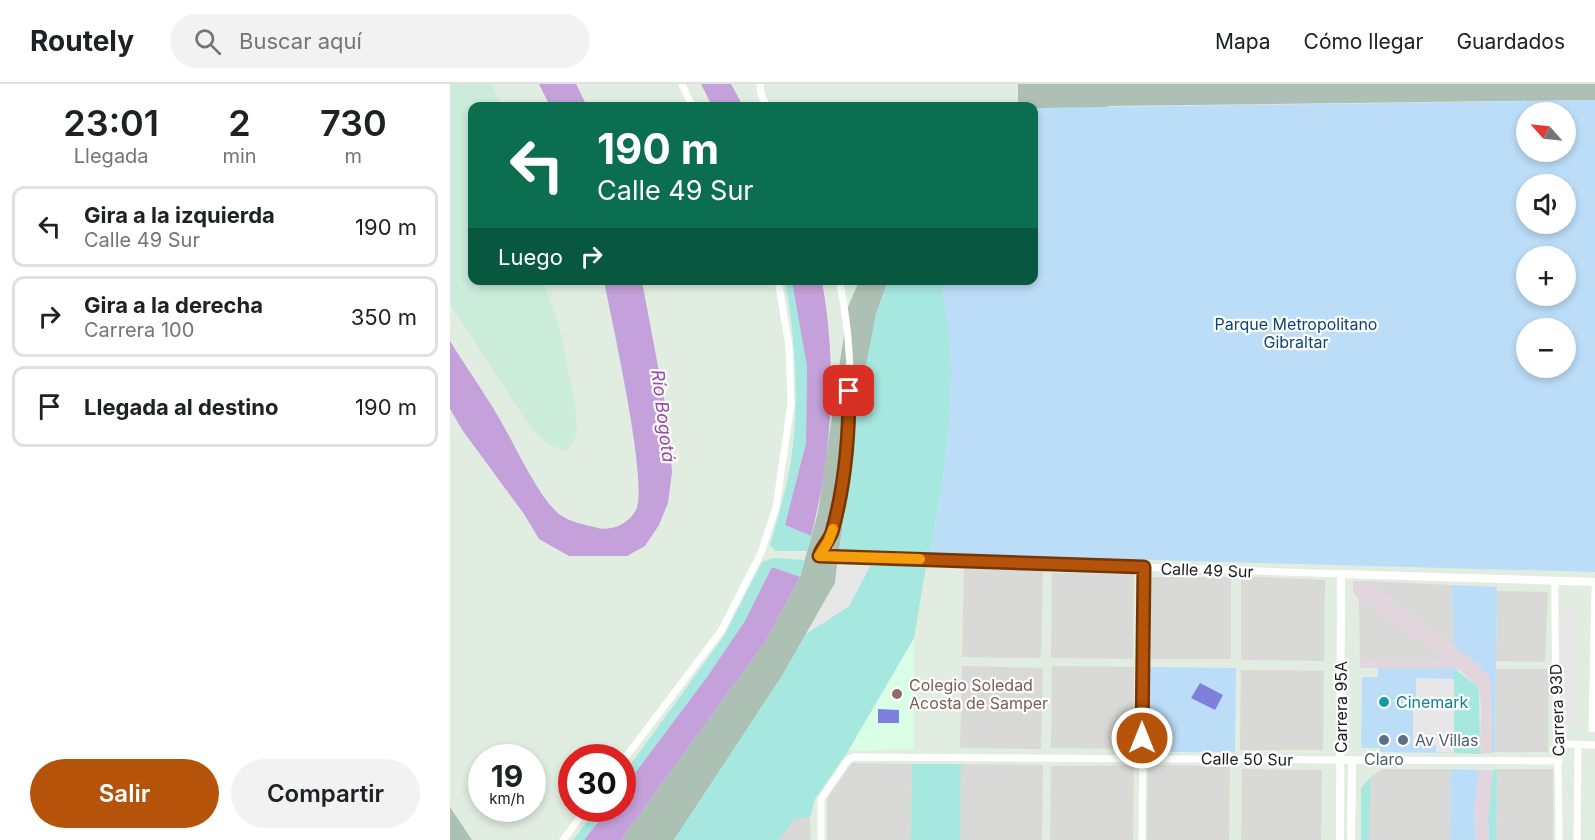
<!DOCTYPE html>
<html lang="es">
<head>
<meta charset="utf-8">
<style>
	:root { --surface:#fff; --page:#f2f2f2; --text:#202124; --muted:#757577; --line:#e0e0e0; --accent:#b45309 }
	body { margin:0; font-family:Inter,sans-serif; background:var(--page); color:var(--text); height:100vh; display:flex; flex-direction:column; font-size:22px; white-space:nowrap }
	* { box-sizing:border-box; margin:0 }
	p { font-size:20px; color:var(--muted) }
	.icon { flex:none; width:33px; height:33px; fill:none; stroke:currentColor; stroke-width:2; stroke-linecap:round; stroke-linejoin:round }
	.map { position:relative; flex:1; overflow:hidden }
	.sheet { display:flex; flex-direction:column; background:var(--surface); width:450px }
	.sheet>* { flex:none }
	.guide { position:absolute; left:18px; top:18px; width:570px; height:183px; border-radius:12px; box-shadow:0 3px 9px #0003; background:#0b6e4f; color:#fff; overflow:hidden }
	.needle { width:39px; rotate:297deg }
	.tools { position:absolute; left:1066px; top:18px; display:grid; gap:12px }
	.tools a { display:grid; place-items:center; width:60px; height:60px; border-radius:50%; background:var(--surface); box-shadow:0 3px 9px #0003; font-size:30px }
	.speed { position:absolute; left:18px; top:660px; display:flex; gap:12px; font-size:30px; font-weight:700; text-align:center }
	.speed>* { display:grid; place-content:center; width:78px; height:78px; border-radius:50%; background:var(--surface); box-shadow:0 3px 9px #0003; line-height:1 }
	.speed small { font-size:15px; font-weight:400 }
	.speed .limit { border:9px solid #d22; background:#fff; color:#111 }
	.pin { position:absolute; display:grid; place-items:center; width:51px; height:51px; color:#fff; margin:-26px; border-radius:12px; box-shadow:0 3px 9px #0006 }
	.me { position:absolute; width:66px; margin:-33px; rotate:0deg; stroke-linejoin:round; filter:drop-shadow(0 0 4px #0008) }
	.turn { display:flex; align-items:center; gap:21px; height:126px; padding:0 30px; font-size:27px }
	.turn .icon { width:78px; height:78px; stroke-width:2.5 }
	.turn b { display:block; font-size:42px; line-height:51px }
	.then { display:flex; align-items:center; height:57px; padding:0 30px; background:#0003; gap:12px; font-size:22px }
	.eta { display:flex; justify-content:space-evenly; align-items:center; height:102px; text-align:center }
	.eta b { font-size:36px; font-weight:600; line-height:42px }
	.button { display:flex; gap:12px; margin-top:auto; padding:12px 30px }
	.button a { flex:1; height:69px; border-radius:36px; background:var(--accent); color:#fff; font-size:24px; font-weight:600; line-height:69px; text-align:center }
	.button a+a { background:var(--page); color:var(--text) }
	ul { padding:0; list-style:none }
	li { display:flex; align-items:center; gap:18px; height:81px; margin:0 12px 9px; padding:0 18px; border:3px solid var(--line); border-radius:12px }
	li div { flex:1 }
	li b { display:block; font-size:22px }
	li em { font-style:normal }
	header { display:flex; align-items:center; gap:36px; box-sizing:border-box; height:84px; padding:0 30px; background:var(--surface); border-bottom:2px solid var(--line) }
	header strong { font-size:28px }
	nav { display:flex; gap:33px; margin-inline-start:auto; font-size:21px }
	.search { width:420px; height:54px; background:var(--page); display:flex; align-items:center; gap:15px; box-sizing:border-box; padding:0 21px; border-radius:33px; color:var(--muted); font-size:22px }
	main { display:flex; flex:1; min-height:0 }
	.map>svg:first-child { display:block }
</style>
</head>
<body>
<header>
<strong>Routely</strong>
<div class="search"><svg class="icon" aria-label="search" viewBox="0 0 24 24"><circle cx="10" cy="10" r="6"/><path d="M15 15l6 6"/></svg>Buscar aquí</div>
<nav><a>Mapa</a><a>Cómo llegar</a><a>Guardados</a></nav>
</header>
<main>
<section class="sheet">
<div class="eta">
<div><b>23:01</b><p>Llegada</p></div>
<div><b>2</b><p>min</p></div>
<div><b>730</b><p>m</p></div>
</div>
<ul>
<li><svg class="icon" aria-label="left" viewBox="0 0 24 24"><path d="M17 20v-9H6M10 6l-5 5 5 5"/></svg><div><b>Gira a la izquierda</b><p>Calle 49 Sur</p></div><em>190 m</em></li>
<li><svg class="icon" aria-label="right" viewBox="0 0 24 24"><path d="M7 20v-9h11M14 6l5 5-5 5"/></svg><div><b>Gira a la derecha</b><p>Carrera 100</p></div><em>350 m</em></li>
<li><svg class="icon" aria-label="arrive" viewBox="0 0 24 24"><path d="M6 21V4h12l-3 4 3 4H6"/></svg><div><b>Llegada al destino</b></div><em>190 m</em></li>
</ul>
<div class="button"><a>Salir</a><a>Compartir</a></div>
</section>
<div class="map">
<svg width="1145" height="756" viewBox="0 0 1145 756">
	<rect width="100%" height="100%" fill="#e1ede1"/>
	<g fill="#d9d9d8">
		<path d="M514,485L593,486L591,574L512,573Z"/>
		<path d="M602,489L684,490L683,575L601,574Z"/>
		<path d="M791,492L875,496L874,577L791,576Z"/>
		<rect x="701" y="493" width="80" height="82"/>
		<path d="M916,497L1002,501L1003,562V561Z"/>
		<path d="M1047,507L1098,508L1095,578L1046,577Z"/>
		<path d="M909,515L998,577L910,576Z"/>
		<path d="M512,582L593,584L591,665L510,664Z"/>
		<path d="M602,582L684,583L683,665L601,664Z"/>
		<path d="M1046,585H1099L1098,668H1045Z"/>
		<path d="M791,586L874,587L873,666H790Z"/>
		<path d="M402,679L462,680L461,756H377V714Z"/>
		<path d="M511,680L593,681L592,756H510Z"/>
		<path d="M684,681L683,756H600L601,682Z"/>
		<path d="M698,681L780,682L779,756H697Z"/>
		<path d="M792,685L872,686L871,756H791Z"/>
		<path d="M933,685H1001L1000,756H919L921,693Z"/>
		<path d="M1047,685H1103V756H1046Z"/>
		<path d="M345,733L360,734L361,756H329Z"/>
	</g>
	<path fill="#d8fee6" d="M464,554V665L398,667Z"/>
	<g fill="#acc1b4">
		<path d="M568,0H1145V16L660,22L584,46V22H568Z"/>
		<path d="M409,197H438L426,230L396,416L385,499L332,592L224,756H171L317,555L350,493L368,428L398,223Z"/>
		<path d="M0,723L22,756H0Z"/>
	</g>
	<path fill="#cbecda" d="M0,0H41L53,22H22V196L94,197L109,242L125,321L127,350L117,368L99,361L82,346L0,220Z"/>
	<g fill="#a6e7e0">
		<path d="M335,197H342L345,205L357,282L356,359L335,441L361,452L357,467H325L320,461C326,442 331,423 336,403C351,335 347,265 335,197Z"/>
		<path d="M438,197H490C493,213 497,230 499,246C506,321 493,397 480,470L389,466L402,380L406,331L426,230Z"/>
		<path d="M323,474L355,476L350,493L322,483L295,537L257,593L173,705V691L274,552L312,478Z"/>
		<path d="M420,482H476L464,554L398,667L365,715L360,734H345L329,756H224L332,592L356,550L399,522Z"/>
		<path d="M1004,584L1029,604L1030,670L1004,669Z"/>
		<path d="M462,680H511L510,756H461Z"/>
		<path d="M1047,685L1046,756H1039L1038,731L1043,686Z"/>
		<path d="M921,693L919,756H911V704Z"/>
		<path d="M147,725H149L145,742L134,756H123Z"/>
	</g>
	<g fill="#bcddf8" fill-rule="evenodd">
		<path d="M1145,16V488L480,470C493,397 506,321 499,246C497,230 493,213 490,197L584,196V24ZM1077,28H1116V68H1077ZM1077,100H1116V140H1077ZM1077,172H1116V212H1077ZM1077,244H1116V284H1077Z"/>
		<path d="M1002,501L1047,503L1045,668L1042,669L1041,600L1038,590L1003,562Z"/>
		<path d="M700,583L786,584L785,668H698Z"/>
		<path d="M928,583L1004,584V669L930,668V664H911L912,593H928Z"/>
		<path d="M1001,685L1029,686L1024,729L1026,756H1000Z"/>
	</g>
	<g fill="#7f80db">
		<path d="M750,599L773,611L765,626L741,614Z"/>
		<path d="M428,625L449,626V639H428Z"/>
	</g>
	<g fill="#e7e7e7">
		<path d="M387,481L420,482L399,522L356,550L385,499Z"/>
		<path d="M1128,523L1129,641L1111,642L1110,524Z"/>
		<path d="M966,594L1004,595V669L986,668V661L963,660V619H966Z"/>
	</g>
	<g fill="#e2d5dd">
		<path d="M903,497H916L1015,570L1038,590L1041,600L1042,669L1030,670L1031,620L1029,604L1011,587L1004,584H910V576L997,577L909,515L903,508Z"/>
		<path d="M1029,686H1043L1038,731L1039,756H1026L1024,729Z"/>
	</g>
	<g fill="#c4a1da">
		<path d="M89,0H126L137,22H100Z"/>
		<path d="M251,0H281L293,22H262Z"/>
		<path d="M154,197H192L218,336L222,388L218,419L209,441L195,462L177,472H119L89,455L74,430L13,347L0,325V257C16,283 34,308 49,334C64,359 88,413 109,430C119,438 136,441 148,444C163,447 178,440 186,426C199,400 161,234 154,197Z"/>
		<path d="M342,197H372C387,282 383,367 361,452L335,441L356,359L357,282Z"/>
		<path d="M322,483L350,493L317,555L171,756H134L158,725L172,724L173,705L257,593L295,537Z"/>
	</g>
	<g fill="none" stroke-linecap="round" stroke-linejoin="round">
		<g stroke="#fff" stroke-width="7">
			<path d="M232,0L242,22"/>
			<path d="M311,0C308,8 314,16 317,22"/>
			<path d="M389,196C406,272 404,374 382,448C379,458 372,463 369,472L891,490"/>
			<path d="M1105,497C1104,583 1109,670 1109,756"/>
			<path d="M1142,645L1145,505"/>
			<path d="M1116,660L1145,661"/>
			<path d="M902,676L1109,677"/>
			<path d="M172,678L271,547L311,469L326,423L341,320L339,263L328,196"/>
			<path d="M113,756L137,724"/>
			<path d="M371,756V715L398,676L404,673L890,676"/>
			<path d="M692,756L694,483"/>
			<path d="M1127,756L1128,661"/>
		</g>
		<g stroke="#fff" stroke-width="8">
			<path d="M890,676H902L901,756"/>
			<path d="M890,756L891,490L1145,498"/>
		</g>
	</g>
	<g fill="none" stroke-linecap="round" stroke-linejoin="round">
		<defs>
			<path id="route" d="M399,307C399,354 395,402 382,448C379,457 372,463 369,472L694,483L692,654"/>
		</defs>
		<use href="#route" stroke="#753606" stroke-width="15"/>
		<use href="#route" stroke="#b45309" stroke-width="10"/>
		<path stroke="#f59e0b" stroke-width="10" d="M383,445L378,458L369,472L470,475"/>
	</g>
	<circle fill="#8d6e63" stroke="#fff" stroke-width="2" cx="447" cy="610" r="6"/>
	<circle fill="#0f9aa8" stroke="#fff" stroke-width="2" cx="934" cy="618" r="6"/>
	<g fill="#5c6f8a" stroke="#fff" stroke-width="2">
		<circle cx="934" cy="656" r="6"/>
		<circle cx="953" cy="656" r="6"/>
	</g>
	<g text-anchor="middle" stroke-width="4.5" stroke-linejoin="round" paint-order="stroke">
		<g font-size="16" fill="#0d4575" stroke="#fff">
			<text x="846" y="246">Parque Metropolitano<tspan x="846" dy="18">Gibraltar</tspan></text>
		</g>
		<g font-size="16" fill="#1b1b1b" stroke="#fff">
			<text transform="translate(757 486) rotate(2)" y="6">Calle 49 Sur</text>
			<text transform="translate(891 623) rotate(-90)" y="6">Carrera 95A</text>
			<text transform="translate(1107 626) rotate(-92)" y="6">Carrera 93D</text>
			<text transform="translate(797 675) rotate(1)" y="6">Calle 50 Sur</text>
		</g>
		<g font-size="16" fill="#785e54" stroke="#fff" text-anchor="start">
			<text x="459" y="607">Colegio Soledad<tspan x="459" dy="18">Acosta de Samper</tspan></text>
		</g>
		<g font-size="16" fill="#0d838f" stroke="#fff" text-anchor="start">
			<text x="946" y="624">Cinemark</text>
		</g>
		<g font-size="16" fill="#4e5e75" stroke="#fff" text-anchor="start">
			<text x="965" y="662">Av Villas</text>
			<text x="934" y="681" text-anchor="middle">Claro</text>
		</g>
		<g font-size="18" font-style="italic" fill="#9c4aa8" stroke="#fff">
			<text transform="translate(213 332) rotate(83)" y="6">Río Bogotá</text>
		</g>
	</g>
</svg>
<div class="tools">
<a><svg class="needle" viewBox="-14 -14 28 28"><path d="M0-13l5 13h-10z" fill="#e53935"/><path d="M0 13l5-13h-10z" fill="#757577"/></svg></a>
<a><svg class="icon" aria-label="sound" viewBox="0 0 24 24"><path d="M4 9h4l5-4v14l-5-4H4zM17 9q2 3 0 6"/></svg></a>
<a>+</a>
<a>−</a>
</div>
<div class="speed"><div>19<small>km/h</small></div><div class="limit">30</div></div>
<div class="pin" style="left:399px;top:307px;background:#d93025"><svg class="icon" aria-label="arrive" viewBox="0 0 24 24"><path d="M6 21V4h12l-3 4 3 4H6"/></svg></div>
<svg class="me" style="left:692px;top:654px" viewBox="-20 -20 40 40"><circle r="17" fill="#b45309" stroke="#fff" stroke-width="3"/><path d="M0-11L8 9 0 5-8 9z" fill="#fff"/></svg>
<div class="guide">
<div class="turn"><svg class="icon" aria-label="left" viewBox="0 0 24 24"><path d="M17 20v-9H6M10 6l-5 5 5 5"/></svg><div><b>190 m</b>Calle 49 Sur</div></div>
<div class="then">Luego<svg class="icon" aria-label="right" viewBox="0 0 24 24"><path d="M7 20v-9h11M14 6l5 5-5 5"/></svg></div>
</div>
</div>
</main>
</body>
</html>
